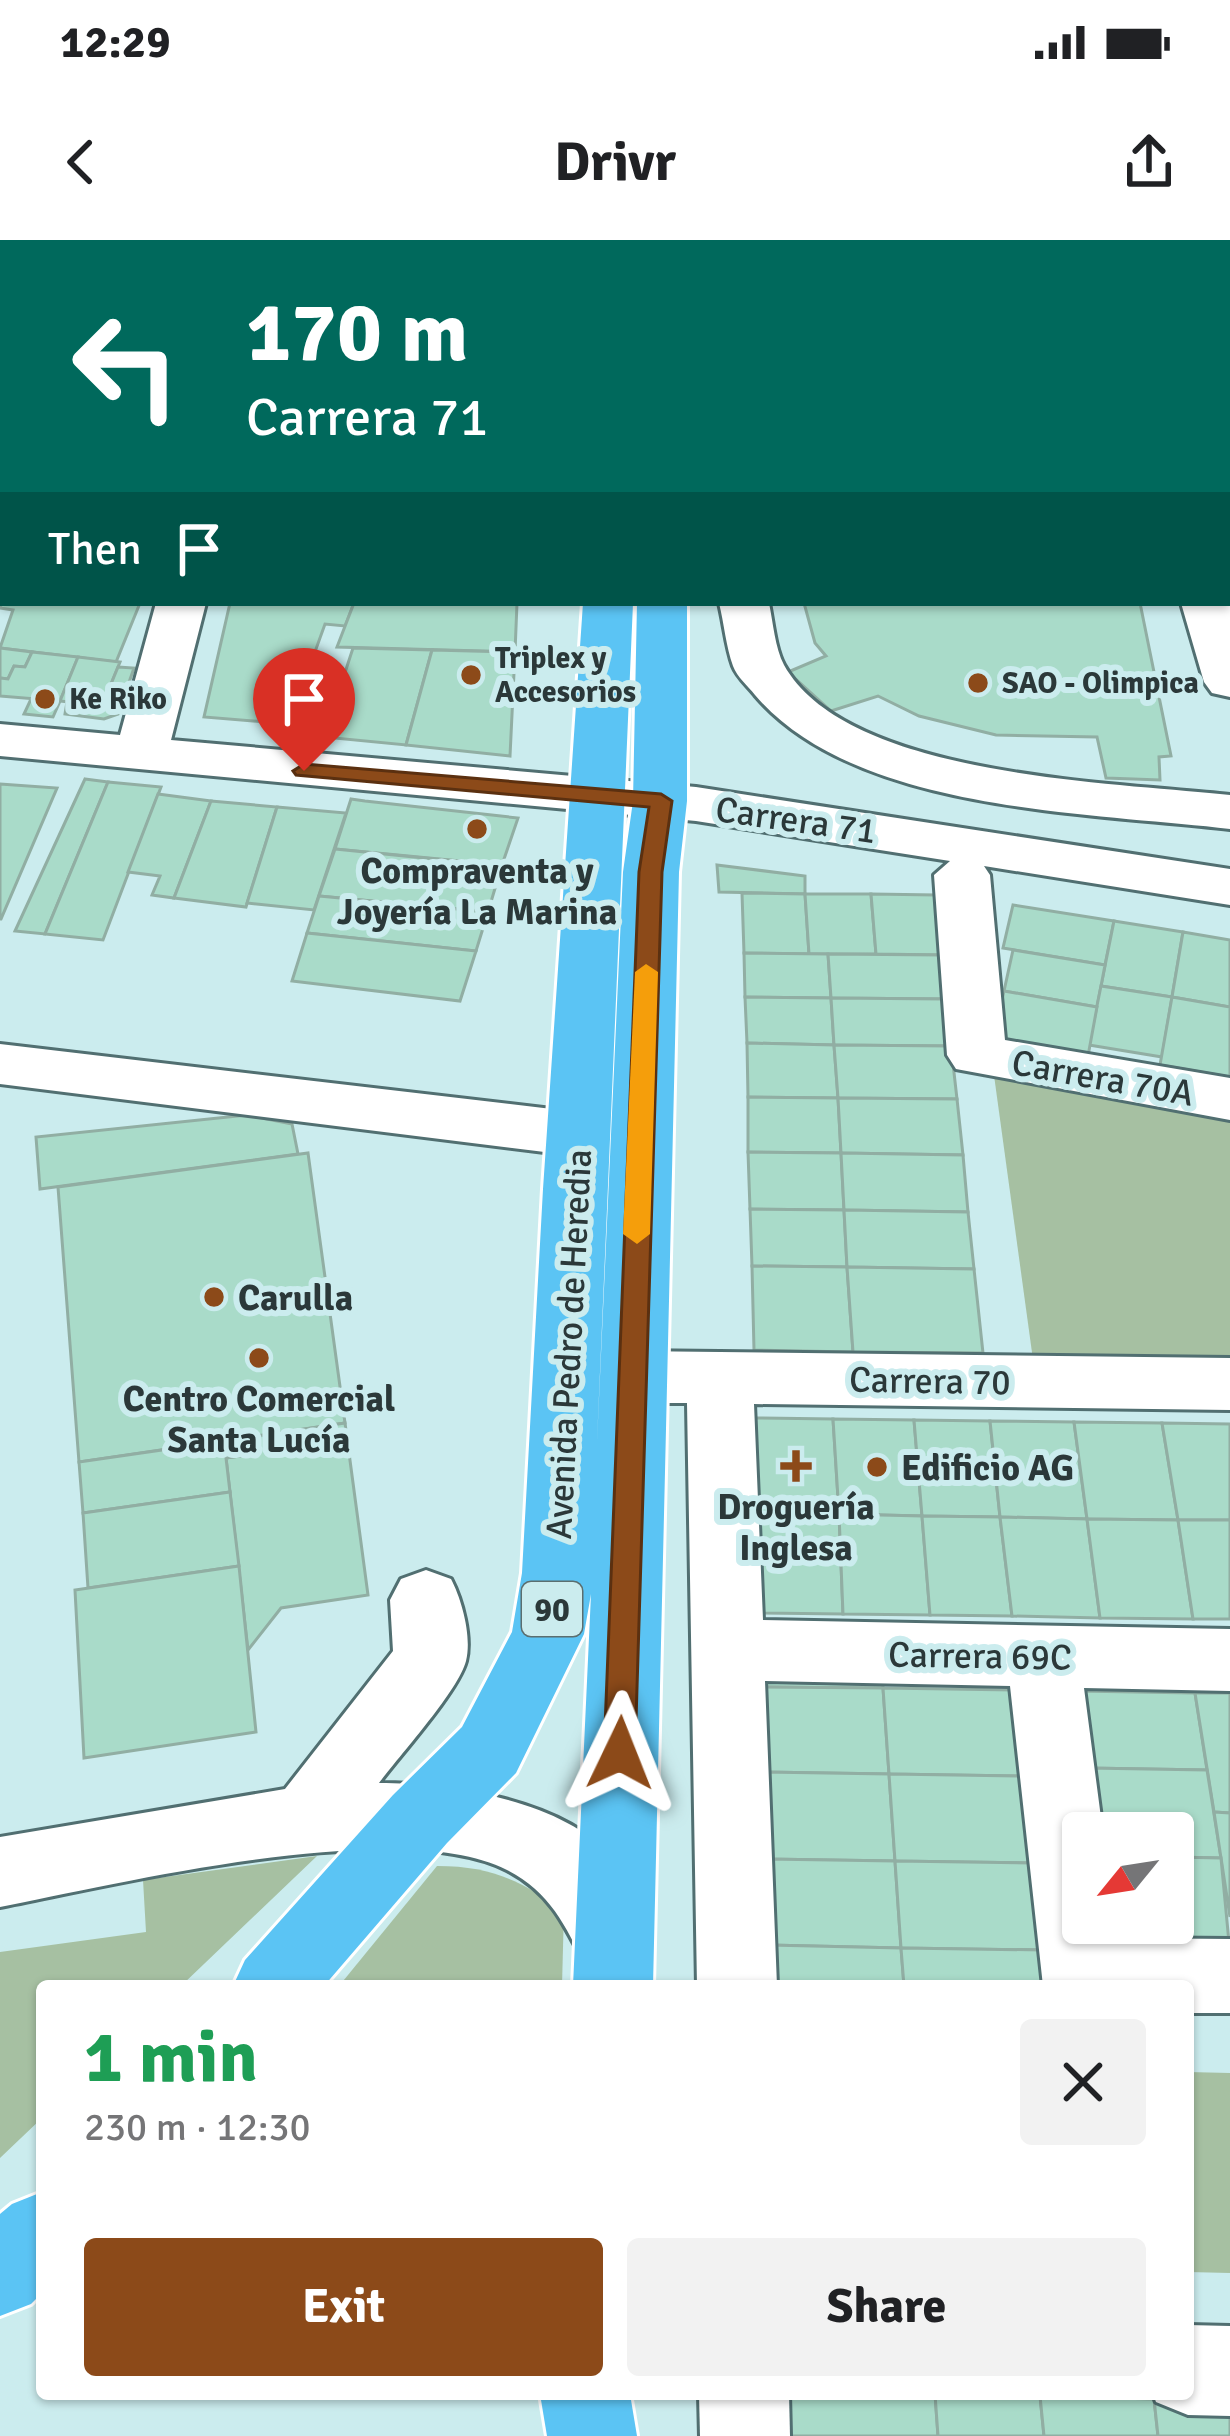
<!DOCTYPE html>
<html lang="en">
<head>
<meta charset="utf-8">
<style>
	:root { --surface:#fff; --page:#f2f2f2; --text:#202124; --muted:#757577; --accent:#8c4a19 }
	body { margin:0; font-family:Signika,sans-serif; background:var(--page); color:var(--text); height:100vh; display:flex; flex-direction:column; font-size:45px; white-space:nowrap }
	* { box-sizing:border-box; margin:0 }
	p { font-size:39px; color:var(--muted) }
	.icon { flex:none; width:66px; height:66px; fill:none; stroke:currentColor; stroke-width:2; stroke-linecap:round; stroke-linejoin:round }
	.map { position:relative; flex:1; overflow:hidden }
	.panel { position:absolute; left:36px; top:1740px; width:1158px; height:420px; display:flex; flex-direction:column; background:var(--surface); border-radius:12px; box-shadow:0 3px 9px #0004 }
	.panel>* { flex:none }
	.hud { position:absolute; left:0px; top:0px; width:1230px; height:366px; box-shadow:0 3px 9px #0004; background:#00695c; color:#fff; overflow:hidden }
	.needle { width:78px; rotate:240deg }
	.controls { position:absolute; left:1062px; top:1572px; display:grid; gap:24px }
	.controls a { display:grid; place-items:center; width:132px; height:132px; border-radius:12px; background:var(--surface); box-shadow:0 3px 9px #0004; font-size:60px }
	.pin { position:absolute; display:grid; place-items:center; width:102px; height:102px; color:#fff; margin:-123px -51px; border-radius:50% 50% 50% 0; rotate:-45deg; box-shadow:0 0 12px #0007 }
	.pin .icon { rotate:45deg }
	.me { position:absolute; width:132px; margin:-66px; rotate:2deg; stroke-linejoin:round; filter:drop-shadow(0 0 9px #0008) }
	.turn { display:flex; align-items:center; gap:42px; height:252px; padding:0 48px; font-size:54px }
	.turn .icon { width:156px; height:156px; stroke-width:2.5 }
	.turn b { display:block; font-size:84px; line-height:102px }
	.then { display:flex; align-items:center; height:114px; padding:0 48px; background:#0003; gap:24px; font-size:45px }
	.round { display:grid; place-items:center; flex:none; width:126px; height:126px; border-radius:12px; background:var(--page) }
	.overview { display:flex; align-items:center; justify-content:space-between; height:204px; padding:0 48px }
	h1 { font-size:72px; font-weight:700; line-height:90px; color:#1e9e55 }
	.action { display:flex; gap:24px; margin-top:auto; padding:24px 48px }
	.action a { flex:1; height:138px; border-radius:12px; background:var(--accent); color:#fff; font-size:48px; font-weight:700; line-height:138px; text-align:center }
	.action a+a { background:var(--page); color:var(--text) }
	.status { display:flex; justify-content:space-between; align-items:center; height:84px; padding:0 60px; background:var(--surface); direction:ltr }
	.status svg { height:33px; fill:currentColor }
	header { display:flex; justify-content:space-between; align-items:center; height:156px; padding:0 48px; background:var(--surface); font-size:54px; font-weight:700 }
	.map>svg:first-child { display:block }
</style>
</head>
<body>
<div class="status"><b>12:29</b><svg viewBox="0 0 49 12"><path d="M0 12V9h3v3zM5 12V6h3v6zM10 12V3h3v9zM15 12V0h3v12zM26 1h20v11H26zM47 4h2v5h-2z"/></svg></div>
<header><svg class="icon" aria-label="back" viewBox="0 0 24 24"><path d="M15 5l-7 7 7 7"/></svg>Drivr<svg class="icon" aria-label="share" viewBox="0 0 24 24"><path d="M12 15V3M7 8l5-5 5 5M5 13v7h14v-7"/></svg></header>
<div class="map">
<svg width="1230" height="2196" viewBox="0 0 1230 2196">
	<rect width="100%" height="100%" fill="#cbecee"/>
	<g fill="#a6c0a2">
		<path d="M993,828L1230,868V1130L1034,1127Z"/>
		<path d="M317,1616L181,1746H42V1878L0,1918V1712L146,1692L143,1640Z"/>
		<path d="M437,1626C492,1626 519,1641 564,1669L562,1746H339Z"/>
		<path d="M1188,1832L1230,1833V2033L1188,2032Z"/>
	</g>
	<g fill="#a9dbc9" stroke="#91aea3" stroke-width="3">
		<path d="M276,0H383L275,3Z"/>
		<rect x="383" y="0" width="120" height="3"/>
		<path d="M859,0H990L995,3H847Z"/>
		<path d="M1095,0H1221L1225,3H1099Z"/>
		<path d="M1227,4L1230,7L1227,123Z"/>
		<rect x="0" y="38" width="3" height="146"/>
		<path d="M3,354V363H140L116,422L0,408L13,370L0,368Z"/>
		<path d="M230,363H354L345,386L325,384L289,484L204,477Z"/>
		<path d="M354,363H517L515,412L337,407Z"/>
		<path d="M804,363H1140L1171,516L1159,517L1160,540L1106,538L1097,497L996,495L919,476L878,456L831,471L788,432L826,416L815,403Z"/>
		<path d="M0,408L32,412L25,427L14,426L8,439L0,438Z"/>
		<path d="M353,408L432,410L406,505L324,497Z"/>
		<path d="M432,410L515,412L510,516L406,505Z"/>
		<path d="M32,412L78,417L60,461L0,456V438L8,439L14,426L25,427Z"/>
		<path d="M78,417L120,422L102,466L60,461Z"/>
		<path d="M118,427L134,428L118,474L104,479L65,474L67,462L102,466Z"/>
		<path d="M323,443L341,444L324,497L303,495Z"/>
		<path d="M31,459L60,461L53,477L24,474Z"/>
		<path d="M85,539L108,542L45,694L15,691Z"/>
		<path d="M108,542L161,547L103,700L45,694Z"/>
		<path d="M0,544L57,548L1,679H0Z"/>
		<path d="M158,554L211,561L174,658L152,655L160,636L128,632Z"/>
		<path d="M351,559L365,561L518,578L502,625L335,609Z"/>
		<path d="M211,561L277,567L246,667L174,658Z"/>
		<path d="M277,567L346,573L314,670L247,663Z"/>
		<path d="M335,609L414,617L502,625L488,672L319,656Z"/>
		<path d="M717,625L805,636V654L719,652Z"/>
		<path d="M742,653L805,654L809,714L744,713Z"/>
		<path d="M805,654H871L876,714H809Z"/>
		<path d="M871,654L936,655L942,715L876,714Z"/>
		<path d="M319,656L488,672L476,711L307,693Z"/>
		<path d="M1013,665L1114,681L1105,725L1003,708Z"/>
		<path d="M1114,681L1183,692L1172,757L1101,746Z"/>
		<path d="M1183,692L1230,700V767L1172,757Z"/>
		<path d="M307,693L476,711L460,761L292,741Z"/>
		<path d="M1013,710L1105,725L1097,767L1004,751Z"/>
		<path d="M744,713L828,714L831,758L745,757Z"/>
		<path d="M828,714L942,715L946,759L831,758Z"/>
		<path d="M1101,746L1172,757L1162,817L1089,805Z"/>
		<path d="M1004,751L1097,767L1088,816L993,799Z"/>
		<path d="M745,757L831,758L834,805L747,803Z"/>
		<path d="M1172,757L1230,767V837L1160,825Z"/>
		<path d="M831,758L946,759L951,806L834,805Z"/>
		<path d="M747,803L834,805L838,858L748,857Z"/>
		<path d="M834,805L951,806L957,859L838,858Z"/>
		<path d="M748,857L838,858L841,913L748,912Z"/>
		<path d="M838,858L957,859L963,915L841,913Z"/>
		<path d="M247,875L292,884L298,914L40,949L36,897Z"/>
		<path d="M748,912L841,913L844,970L750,969Z"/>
		<path d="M308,913L345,1183L79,1222L58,947Z"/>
		<path d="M841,913L963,915L968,972L844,970Z"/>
		<path d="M750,969L844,970L847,1027L752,1026Z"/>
		<path d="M844,970L968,972L974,1029L847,1027Z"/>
		<path d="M752,1026L847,1027L853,1112L754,1110Z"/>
		<path d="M847,1027L974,1029L983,1113L853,1112Z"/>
		<path d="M755,1178L833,1179L839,1274L758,1273Z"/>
		<path d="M833,1179L914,1180L922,1276L839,1274Z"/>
		<path d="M914,1180L990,1181L1000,1277L922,1276Z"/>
		<path d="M990,1181L1074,1182L1087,1279L1000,1277Z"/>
		<path d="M1074,1182L1162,1183L1178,1280L1087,1279Z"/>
		<path d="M345,1183L368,1355L281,1368L248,1410L226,1218L254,1214L252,1197Z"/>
		<path d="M1162,1183L1230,1184V1280H1178Z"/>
		<path d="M252,1197L254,1214L226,1218L230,1252L83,1273L79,1222Z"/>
		<path d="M230,1252L239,1326L88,1348L83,1273Z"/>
		<path d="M758,1273L839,1274L843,1374L762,1373Z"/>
		<path d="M839,1274L922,1276L930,1375L843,1374Z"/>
		<path d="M922,1276L1000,1277L1012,1376L930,1375Z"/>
		<path d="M1000,1277L1087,1279L1100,1378L1012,1376Z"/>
		<path d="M1087,1279L1178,1280L1193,1379L1100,1378Z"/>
		<path d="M1178,1280H1230V1379H1193Z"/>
		<path d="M239,1326L256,1492L84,1518L75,1350Z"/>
		<path d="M759,1438L882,1439L883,1448L760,1447Z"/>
		<path d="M760,1447L883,1448L889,1534L763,1532Z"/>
		<path d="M883,1448L1014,1450L1023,1536L889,1534Z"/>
		<path d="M1077,1451L1195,1453L1207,1530L1087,1528Z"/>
		<path d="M1195,1453H1230V1573L1214,1572Z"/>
		<path d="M1087,1528L1207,1530L1221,1618L1173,1617V1593H1095Z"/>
		<path d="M763,1532L889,1534L895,1621L766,1619Z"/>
		<path d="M889,1534L1023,1536L1033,1623L895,1621Z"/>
		<path d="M1214,1572L1230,1573V1677L1221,1618Z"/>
		<path d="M1173,1617L1221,1618L1230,1713L1110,1711L1106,1683H1173Z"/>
		<path d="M766,1619L895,1621L901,1708L768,1705Z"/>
		<path d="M895,1621L1033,1623L1043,1710L901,1708Z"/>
		<path d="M768,1705L901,1708L904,1746H770Z"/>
		<path d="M901,1708L1043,1710L1047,1746H904Z"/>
		<path d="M777,2154H935L938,2196H778Z"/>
		<path d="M935,2154L1040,2156L1044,2196H938Z"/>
		<path d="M1040,2156L1154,2159L1158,2196H1044Z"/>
		<path d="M1154,2159L1230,2161V2196H1158Z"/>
	</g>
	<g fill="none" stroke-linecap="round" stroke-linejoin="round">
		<defs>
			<g id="minor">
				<rect x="216" y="0" width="42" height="3"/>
				<path d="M1011,0H1055L1057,3H1013Z"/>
				<rect x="1227" y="135" width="3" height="31"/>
				<rect x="1227" y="262" width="3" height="28"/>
				<path d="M1227,358L1230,362V457L1212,453L1204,442L1181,363H1227Z"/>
				<path d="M156,363H206L171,500L696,547L1230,629V665L984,626L990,635L1005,800L1230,838V880L956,829L947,815L934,635L950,621L696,581L0,516V484L120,495Z"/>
				<path d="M719,363H769C773,382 775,408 784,425C847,538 1115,542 1230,555V589C1086,572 854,572 755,455C748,446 737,437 733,426C726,407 724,383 719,363Z"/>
				<path d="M0,804L577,872L599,879L608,894L599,909L577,916L0,844Z"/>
				<path d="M631,1111L1230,1118V1170L754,1164L763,1380L1230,1389V1451L1084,1448L1103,1593H1083V1683H1115L1117,1698L1230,1699V1773H1188V1746H1043L1010,1446L765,1441L777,1746H697L687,1163H631L607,1155L598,1137L607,1119Z"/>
				<path d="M426,1330L451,1339C462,1360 472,1397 466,1421C458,1451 400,1515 379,1543C448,1543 565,1560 612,1618C630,1642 642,1674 654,1701L642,1727L614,1737L586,1727C565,1685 550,1652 507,1630C400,1575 119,1644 0,1667V1597L285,1549L393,1411L390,1360L401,1339Z"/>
				<path d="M1188,2085L1230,2086V2176L1188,2175L1156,2162L1153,2154H1188Z"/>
				<path d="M699,2154H789L790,2196H700Z"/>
			</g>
			<g id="highway">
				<rect x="598" y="0" width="42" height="3"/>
				<path d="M583,363H633L597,1202L623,632L633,561L637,363H687V561L679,632L653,1746H573L591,1354L584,1394L516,1533L447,1603L324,1746H233L245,1720L393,1555L462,1487L512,1392L522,1333L543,949Z"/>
				<path d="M42,1952V2053L31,2064L0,2076V1974L12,1964Z"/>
				<path d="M540,2154H630L637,2196H547Z"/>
			</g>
		</defs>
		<use href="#minor" stroke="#516f71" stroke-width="6"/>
		<use href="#highway" stroke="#fff" stroke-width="6"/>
		<use href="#minor" fill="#fff" fill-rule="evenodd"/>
		<use href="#highway" fill="#5bc4f4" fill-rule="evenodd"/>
	</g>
	<path fill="#8c4a19" stroke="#5b3010" stroke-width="3" d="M304,524L661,554L672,561L662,632L635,1513L631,1523L620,1527L609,1523L604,1513L639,632L649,567L296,535L293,531Z"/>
	<path fill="#f59e0b" d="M646,724L658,732L650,994L637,1004L623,994L635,732Z"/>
	<g fill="#8c4a19" stroke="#cbecee" stroke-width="4.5">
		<circle cx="471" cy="435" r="12"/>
		<circle cx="978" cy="443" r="12"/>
		<circle cx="45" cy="459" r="12"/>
		<circle cx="477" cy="589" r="12"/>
		<circle cx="214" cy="1057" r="12"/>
		<circle cx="259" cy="1118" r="12"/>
		<path d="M790 1208h12v12h12v12h-12v12h-12v-12h-12v-12h12z"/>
		<circle cx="877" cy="1227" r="12"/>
	</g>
	<g text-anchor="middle" stroke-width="12" stroke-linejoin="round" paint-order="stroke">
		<g font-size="30" font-weight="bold" fill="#2b3839" stroke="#cbecee" text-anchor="start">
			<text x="495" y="428">Triplex y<tspan x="495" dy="34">Accesorios</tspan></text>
			<text x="1002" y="453">SAO - Olimpica</text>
			<text x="69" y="469">Ke Riko</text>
		</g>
		<rect fill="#cbecee" stroke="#5b6e6f" stroke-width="3" x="522" y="1342" width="60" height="54" rx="9"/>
		<g font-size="33" font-weight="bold" fill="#2b3839">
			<text x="552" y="1381">90</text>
		</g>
		<g font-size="36" fill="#2b3839" stroke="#cbecee">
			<text transform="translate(796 579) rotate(8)" y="13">Carrera 71</text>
			<text transform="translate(1103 837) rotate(10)" y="13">Carrera 70A</text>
			<text transform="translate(568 1104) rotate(-87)" y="13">Avenida Pedro de Heredia</text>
			<text transform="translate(930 1140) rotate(1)" y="13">Carrera 70</text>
			<text transform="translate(980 1415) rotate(1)" y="13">Carrera 69C</text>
		</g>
		<g font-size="36" font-weight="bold" fill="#2b3839" stroke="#cbecee">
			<text x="477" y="643">Compraventa y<tspan x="477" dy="41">Joyería La Marina</tspan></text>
			<text x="238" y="1070" text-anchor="start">Carulla</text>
			<text x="259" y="1171">Centro Comercial<tspan x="259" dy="41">Santa Lucía</tspan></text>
			<text x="901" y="1240" text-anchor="start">Edificio AG</text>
			<text x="796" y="1279">Droguería<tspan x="796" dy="41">Inglesa</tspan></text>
		</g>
	</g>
</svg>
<div class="controls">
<a><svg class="needle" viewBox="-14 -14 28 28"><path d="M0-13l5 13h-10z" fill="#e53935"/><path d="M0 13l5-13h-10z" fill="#757577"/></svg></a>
</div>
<div class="pin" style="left:304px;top:531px;background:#d93025"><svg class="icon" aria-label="arrive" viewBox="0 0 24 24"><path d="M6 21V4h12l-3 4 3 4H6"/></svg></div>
<svg class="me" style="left:620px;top:1513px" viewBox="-20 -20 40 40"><path d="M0-17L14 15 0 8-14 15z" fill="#8c4a19" stroke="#fff" stroke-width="4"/></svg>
<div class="hud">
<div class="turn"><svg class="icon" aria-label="left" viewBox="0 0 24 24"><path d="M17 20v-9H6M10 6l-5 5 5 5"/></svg><div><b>170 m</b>Carrera 71</div></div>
<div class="then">Then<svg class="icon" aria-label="arrive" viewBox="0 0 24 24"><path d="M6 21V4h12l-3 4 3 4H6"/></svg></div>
</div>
<section class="panel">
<div class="overview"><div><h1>1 min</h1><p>230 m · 12:30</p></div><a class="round"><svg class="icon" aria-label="close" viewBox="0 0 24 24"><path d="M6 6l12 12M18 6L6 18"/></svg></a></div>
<div class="action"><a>Exit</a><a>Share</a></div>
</section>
</div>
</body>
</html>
